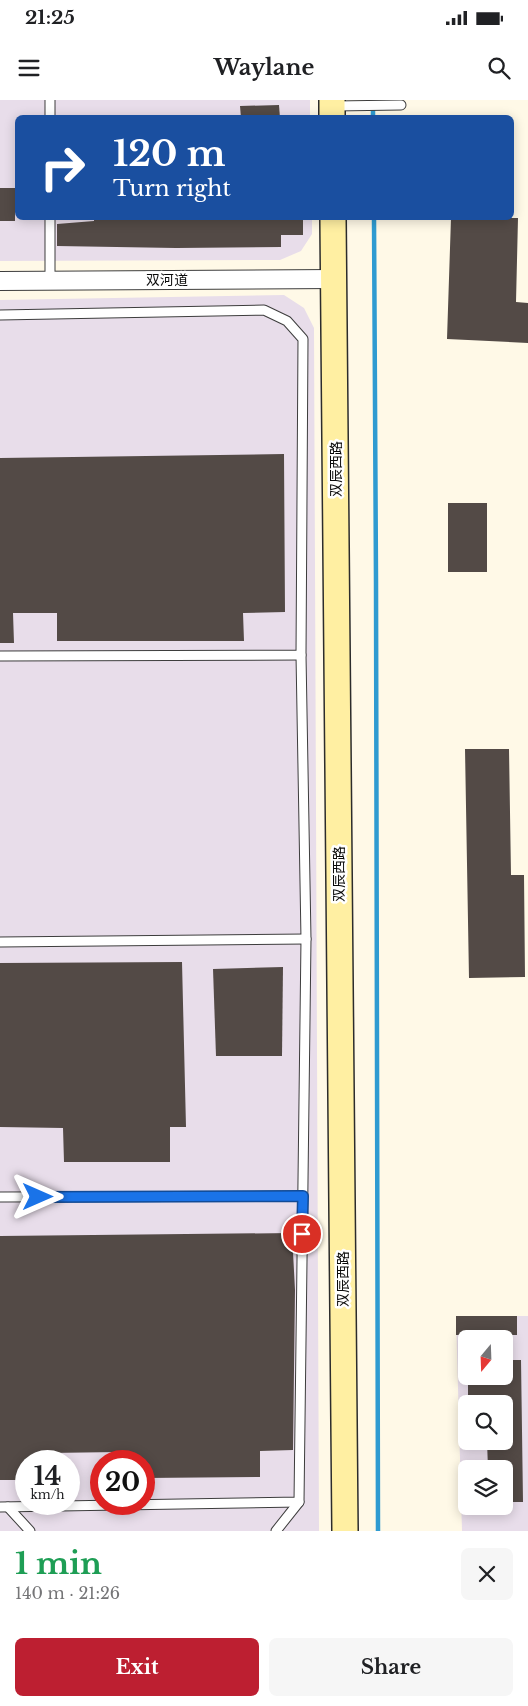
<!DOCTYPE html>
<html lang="en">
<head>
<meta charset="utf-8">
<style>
	:root { --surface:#fff; --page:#f6f6f6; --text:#202124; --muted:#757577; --accent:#bd1f31 }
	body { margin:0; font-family:"Libre Baskerville","Noto Sans SC",serif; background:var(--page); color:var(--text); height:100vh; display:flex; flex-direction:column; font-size:19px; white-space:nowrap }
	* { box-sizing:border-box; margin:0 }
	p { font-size:16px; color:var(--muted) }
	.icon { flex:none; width:28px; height:28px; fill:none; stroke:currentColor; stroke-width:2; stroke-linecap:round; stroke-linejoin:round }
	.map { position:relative; height:1431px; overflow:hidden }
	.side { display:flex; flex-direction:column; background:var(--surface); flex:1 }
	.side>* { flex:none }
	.top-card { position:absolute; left:15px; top:15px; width:499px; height:105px; border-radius:8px; box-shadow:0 2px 12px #0003; background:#1a4fa0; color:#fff; overflow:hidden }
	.needle { width:32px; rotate:199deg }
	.controls { position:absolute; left:458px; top:1230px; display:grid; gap:10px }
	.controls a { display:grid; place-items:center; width:55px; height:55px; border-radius:8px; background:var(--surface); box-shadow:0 2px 12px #0003; font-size:25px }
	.speed { position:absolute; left:15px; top:1350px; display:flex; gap:10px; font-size:25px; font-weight:700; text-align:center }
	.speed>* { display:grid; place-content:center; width:65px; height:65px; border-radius:50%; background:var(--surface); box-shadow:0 2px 12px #0003; line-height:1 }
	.speed small { font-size:12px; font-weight:400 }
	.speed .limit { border:8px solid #d22; background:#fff; color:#111 }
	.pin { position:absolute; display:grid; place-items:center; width:42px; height:42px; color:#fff; margin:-21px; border:2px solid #fff; border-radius:50%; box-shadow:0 1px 5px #0007 }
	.me { position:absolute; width:55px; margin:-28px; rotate:90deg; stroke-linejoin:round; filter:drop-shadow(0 0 4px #0008) }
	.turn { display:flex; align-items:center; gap:18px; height:105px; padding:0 15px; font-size:22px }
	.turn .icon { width:65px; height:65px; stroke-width:2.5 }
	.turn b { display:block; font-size:35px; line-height:42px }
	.round { display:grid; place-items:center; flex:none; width:52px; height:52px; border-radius:8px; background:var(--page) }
	.overview { display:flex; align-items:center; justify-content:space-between; height:85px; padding:0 15px }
	h1 { font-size:30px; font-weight:700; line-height:38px; color:#1e9e55 }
	.button { display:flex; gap:10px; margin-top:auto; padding:10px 15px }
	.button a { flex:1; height:58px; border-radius:8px; background:var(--accent); color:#fff; font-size:20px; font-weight:700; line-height:58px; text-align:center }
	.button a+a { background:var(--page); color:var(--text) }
	.status { display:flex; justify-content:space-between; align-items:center; height:35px; padding:0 25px; background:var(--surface); direction:ltr }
	.status svg { height:14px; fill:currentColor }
	header { display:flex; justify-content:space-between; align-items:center; height:65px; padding:0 15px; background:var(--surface); font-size:22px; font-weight:700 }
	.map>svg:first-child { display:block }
</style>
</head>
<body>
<div class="status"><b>21:25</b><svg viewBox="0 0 49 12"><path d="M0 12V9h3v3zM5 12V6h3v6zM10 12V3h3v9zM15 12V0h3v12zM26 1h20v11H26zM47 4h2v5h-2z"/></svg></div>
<header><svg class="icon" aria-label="menu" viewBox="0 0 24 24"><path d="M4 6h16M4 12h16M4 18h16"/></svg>Waylane<svg class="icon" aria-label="search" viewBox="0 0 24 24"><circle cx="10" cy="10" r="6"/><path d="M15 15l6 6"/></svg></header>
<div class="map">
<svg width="528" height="1431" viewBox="0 0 528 1431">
	<rect width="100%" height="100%" fill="#fff9e7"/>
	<g fill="#e8ddea" fill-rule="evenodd">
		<path d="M0,0H310V17L18,18V118H312V134L301,151L280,160L0,161Z"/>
		<path d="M284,195L304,208L314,228L319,1431H0V200ZM26,1361H69V1404H26ZM101,1361H144V1404H101Z"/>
		<path d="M456,1216H528V1431H462ZM466,1239H504V1276H466ZM466,1304H504V1341H466ZM466,1369H504V1406H466Z"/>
	</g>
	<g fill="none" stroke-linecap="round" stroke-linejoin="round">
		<g stroke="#2f9bd1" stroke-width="4.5">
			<path d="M373,0V18"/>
			<path d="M374,118L376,482L378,1431"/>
		</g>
	</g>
	<g fill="#534a46">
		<path d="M279,5L280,18H241L240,6Z"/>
		<rect x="0" y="88" width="15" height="33"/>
		<path d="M94,118H303V135H281V147L176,148L57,146V124L94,121Z"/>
		<path d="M451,118H518L516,202L528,203V243L447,239Z"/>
		<path d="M284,354L285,512L243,513L244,541H57V513H13L14,543H0V358Z"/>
		<rect x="448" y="403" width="39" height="69"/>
		<path d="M465,649H509L511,775H524L525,877L469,878Z"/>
		<path d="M182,862L186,1027H170V1062H64L63,1028L0,1027V863Z"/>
		<path d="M283,867L282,956H216L213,869Z"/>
		<path d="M292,1133L295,1190L293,1350L260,1351V1377L144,1378V1361H119V1352L48,1353L49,1361H26V1380H0V1136Z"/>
		<rect x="456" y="1216" width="61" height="19"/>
		<path d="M504,1260H521L523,1402H504V1369H488L487,1341H504V1304H468V1279H486V1276H504Z"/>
	</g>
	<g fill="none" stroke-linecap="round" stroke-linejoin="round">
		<defs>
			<g id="lane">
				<path d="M335,6L401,5"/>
				<path d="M50,18V0"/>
				<path d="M50,180V118"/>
				<path d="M0,215L264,210L287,221L303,239L301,555L0,556"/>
				<path d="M0,842L306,839"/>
				<path d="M0,1097L303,1096"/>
				<path d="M0,1407L299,1402L306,839L301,555"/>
				<path d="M8,1407L30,1431"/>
				<path d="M276,1431L299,1402"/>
			</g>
			<path id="street" d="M0,181L334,179"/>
			<g id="secondary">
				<path d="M332,0V18"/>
				<path d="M333,118L345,1431"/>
			</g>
		</defs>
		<use href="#lane" stroke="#3d3d3d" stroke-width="11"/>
		<use href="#street" stroke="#3d3d3d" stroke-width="20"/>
		<use href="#secondary" stroke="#2c2c2c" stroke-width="28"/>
		<use href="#lane" stroke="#fff" stroke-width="9"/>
		<use href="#street" stroke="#fff" stroke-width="18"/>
		<use href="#secondary" stroke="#ffefa2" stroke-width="25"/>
	</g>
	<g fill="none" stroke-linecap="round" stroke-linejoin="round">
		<defs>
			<path id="route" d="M38,1097L303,1096L302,1134"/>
		</defs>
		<use href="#route" stroke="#114b97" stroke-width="12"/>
		<use href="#route" stroke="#1a73e8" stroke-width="9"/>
	</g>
	<g text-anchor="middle" stroke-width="5" stroke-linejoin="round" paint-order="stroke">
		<g font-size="14" fill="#0a0a0a" stroke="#fff">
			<text x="167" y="185">双河道</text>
			<text transform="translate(336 369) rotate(-90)" y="5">双辰西路</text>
			<text transform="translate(339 774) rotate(-90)" y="5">双辰西路</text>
			<text transform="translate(343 1179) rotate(-90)" y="5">双辰西路</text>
		</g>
	</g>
</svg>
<div class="controls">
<a><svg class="needle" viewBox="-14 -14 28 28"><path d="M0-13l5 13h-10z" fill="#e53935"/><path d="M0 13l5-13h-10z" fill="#757577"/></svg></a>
<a><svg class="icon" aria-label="search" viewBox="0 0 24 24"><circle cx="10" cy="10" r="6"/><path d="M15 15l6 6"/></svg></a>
<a><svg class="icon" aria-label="layers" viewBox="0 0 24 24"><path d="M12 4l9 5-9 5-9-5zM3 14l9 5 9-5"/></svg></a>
</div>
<div class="speed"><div>14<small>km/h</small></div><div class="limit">20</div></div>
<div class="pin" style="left:302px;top:1134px;background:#d93025"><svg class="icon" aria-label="arrive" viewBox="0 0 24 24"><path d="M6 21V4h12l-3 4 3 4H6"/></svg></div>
<svg class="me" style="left:38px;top:1097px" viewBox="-20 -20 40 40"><path d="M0-17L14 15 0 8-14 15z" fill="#1a73e8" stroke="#fff" stroke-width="4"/></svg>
<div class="top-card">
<div class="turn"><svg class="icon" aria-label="right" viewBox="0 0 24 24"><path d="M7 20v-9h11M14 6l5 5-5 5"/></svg><div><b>120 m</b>Turn right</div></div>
</div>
</div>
<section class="side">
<div class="overview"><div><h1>1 min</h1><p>140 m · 21:26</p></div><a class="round"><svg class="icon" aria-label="close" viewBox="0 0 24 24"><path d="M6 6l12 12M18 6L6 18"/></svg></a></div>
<div class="button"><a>Exit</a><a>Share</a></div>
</section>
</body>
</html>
